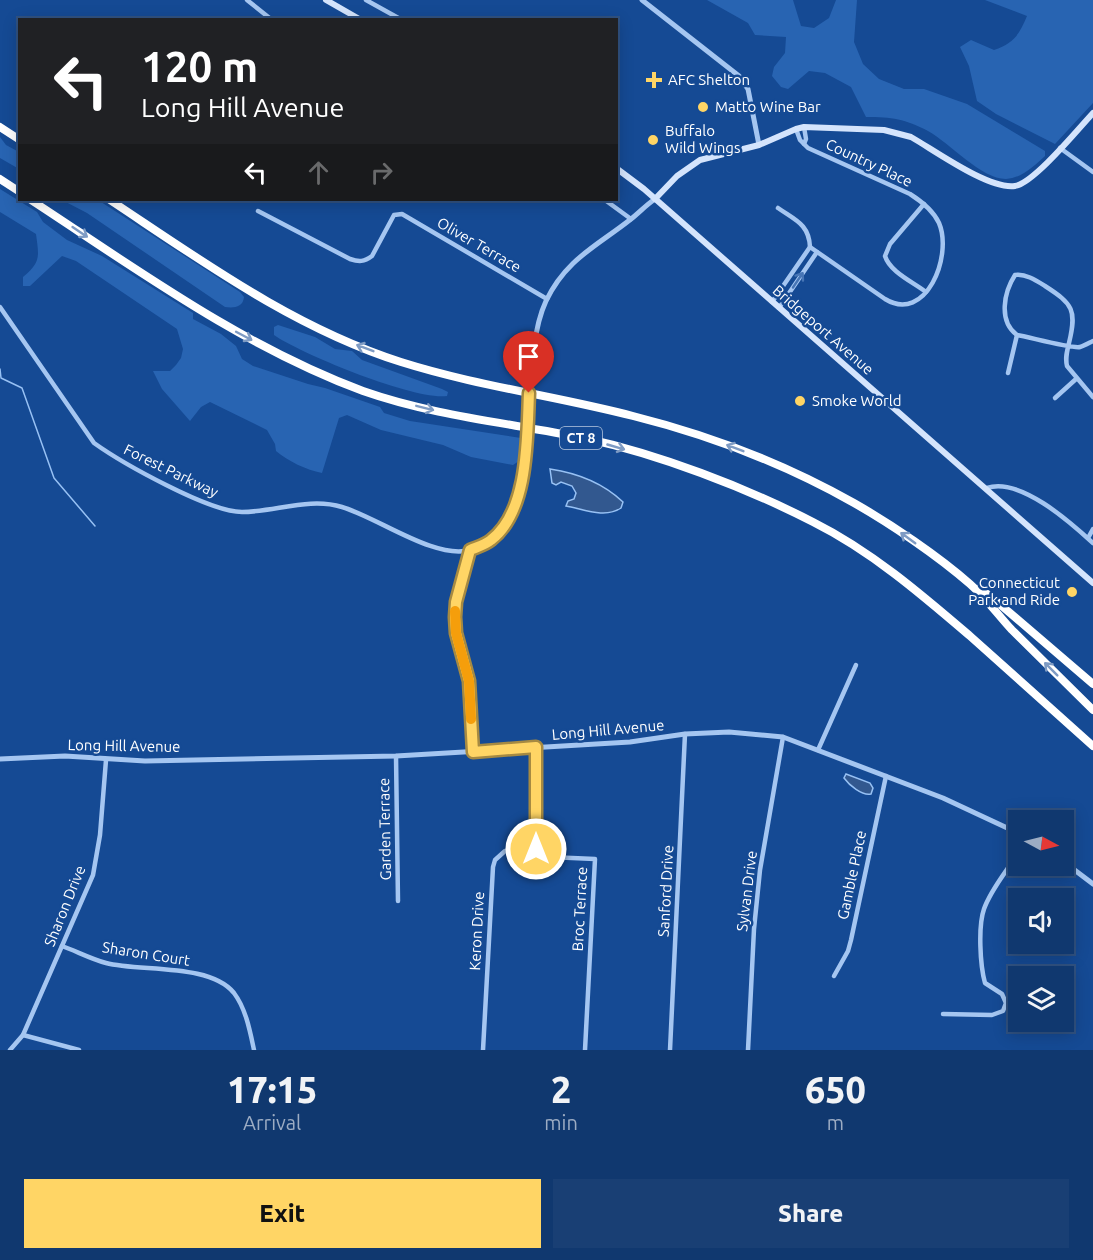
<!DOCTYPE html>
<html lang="en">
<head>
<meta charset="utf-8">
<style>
	:root { --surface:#10386f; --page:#193f74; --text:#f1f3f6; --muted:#9cacc3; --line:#305282; --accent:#ffd565 }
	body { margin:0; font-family:Ubuntu,sans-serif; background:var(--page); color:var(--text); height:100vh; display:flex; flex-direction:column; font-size:22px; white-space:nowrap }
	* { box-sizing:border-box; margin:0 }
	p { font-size:20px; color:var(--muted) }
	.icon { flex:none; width:33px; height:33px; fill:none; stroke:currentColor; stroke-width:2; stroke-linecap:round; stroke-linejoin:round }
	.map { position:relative; height:1050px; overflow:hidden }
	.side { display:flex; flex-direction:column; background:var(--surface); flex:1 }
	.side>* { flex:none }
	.hud { position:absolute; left:18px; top:18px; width:600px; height:183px; border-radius:0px; box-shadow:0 3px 15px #0003,0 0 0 2px var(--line); background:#202124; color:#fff; overflow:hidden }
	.needle { width:39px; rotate:97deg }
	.buttons { position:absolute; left:1008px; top:810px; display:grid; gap:12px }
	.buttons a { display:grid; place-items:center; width:66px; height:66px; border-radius:0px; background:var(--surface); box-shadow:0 3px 15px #0003,0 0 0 2px var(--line); font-size:30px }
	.pin { position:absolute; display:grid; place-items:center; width:51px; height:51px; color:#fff; margin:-62px -26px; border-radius:50% 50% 50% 0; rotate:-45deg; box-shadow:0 0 6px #0007 }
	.pin .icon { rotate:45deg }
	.me { position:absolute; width:66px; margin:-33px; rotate:0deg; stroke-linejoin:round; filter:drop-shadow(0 0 4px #0008) }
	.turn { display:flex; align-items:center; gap:21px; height:126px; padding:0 24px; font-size:27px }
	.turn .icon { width:78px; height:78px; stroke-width:2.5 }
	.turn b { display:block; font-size:42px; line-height:51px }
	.lanes { display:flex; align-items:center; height:57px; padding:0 24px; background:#0003; justify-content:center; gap:30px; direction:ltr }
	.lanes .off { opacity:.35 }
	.eta { display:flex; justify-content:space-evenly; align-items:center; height:102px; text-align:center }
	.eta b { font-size:36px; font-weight:800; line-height:42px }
	.button { display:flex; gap:12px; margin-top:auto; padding:12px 24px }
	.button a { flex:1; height:69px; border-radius:0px; background:var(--accent); color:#111; font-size:24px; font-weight:800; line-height:69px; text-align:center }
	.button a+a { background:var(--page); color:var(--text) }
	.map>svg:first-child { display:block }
</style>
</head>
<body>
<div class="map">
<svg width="1093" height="1050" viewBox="0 0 1093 1050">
	<rect width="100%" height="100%" fill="#154a94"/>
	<g fill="#2864b2">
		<path d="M707,0H793L801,26L814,28L829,18L836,0H857L854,42L863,64L879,79L904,89H924L967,104L1045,151V156C1034,166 1022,178 1006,179C981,179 950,143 928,131C905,119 892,117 866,117L851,87L825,73L809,71L788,89L781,87L772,76L774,67L785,53L786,37L755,35L748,23Z"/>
		<path d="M985,0H1093V103L1055,144L996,114L977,101L969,66L960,47L971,40L994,50C1014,43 1019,35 1027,16Z"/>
		<path d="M0,137L6,145L19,152V169L0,158Z"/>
		<path d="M0,189L37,212L43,222L67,240L102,256L193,313V319L221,334L236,346L242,359L253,366L308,384L325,388L380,407L384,413L410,421L521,438L519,461L513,465L471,457L443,445L381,430L347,415L339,418L322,473C306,470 288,461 276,451L275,444L267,430L210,402L201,407L190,421L162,389L153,371H170L176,365L181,358L183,349L177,329L76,261L62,256L30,286H23V277C41,262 39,257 36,234L0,212Z"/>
		<path d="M62,200H98L240,292L244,297C243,308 233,308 225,307L87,213Z"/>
		<path d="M278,325L315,337L335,349L352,351L362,360L442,389L448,392L447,396C416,401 301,354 274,335V327Z"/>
	</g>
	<g fill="#32588f" stroke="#97c1f4" stroke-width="1.5">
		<path d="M550,469C577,473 603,483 623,502L621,508C605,519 583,509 566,506L568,501L574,499L576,493L572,486L561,482L556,485L552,483Z"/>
		<path d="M846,774L870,783L873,788L871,794C862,796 849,785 844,778Z"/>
	</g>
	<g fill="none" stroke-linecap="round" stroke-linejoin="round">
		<path stroke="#97c1f4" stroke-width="1.5" d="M0,369L1,378L22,388L54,478L95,526"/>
		<g stroke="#a5c6f1" stroke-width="4.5">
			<path d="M247,0L272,20"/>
			<path d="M366,0L402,20"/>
			<path d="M804,127L806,139L804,144"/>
			<path d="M796,129L800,140L808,148L910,194C921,201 933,210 939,223C953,256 926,324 885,299L810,247"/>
			<path d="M1060,148L1093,172"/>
			<path d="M605,200L631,219"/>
			<path d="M924,204L890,244L885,256C890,272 913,282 926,292"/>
			<path d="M258,211L350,259C359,262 364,262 372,256L394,215L402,214L547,299"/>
			<path d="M772,302L810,247C809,224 795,220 778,208"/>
			<path d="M0,307L94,443C122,463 209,512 242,512C275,512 309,497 342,507C377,517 435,560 470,550"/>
			<path d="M779,308L817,252"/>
			<path d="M1093,341C1089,343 1084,346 1080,347C1072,349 1029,337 1017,335C998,321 1004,292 1015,275C1025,273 1037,281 1045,286C1073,304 1077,310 1069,343C1067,351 1065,358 1067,366L1093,397"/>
			<path d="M1008,373L1017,335"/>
			<path d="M1055,398L1076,379"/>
			<path d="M987,488C1020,477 1070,522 1093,543"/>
			<path d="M1088,538L1093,529"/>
			<path d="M536,747V849"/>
			<path d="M818,750L856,665"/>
			<path d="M396,756L398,901"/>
			<path d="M62,946C76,951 91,959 106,963C140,972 210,963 234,993C246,1009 250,1031 254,1050"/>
			<path d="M834,976L848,951L851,940L886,776"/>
			<path d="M943,1014L992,1015L1003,1011L1006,1003L1002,994L985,983C980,965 978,926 984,909C991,889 1007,871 1018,853"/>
			<path d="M23,1035L79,1050"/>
			<path d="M10,1050L23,1035L93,875L100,835L106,760"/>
			<path d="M483,1050L493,867L495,860L505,851L527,848L536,849L549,857L595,859L585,1050"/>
			<path d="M670,1050L685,734"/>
			<path d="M748,1050L754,929L760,870L783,737"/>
		</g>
		<g stroke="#a5c6f1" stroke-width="5">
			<path d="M642,0L739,76L748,89L759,145"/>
			<path d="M473,752L469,681L456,633L455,617L456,602L470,550C477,547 484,545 490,540C546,499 516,365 546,301C566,259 597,246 631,219C639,213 646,205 655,199"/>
			<path d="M0,759L65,756L145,761L396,756L630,742L685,734L729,732L783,737L943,798L1018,833"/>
			<path d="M1064,862L1093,884"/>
		</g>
		<g stroke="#d4e4fc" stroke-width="6">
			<path d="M326,0L361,20"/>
			<path d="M616,168L644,189L1093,583"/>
			<path d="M655,199L677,176L700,160L759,145L796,129L804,127L884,130L911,137C934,150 989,190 1015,186C1034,183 1079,128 1093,113"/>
		</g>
		<g stroke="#fff" stroke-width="8">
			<path d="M0,127L20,140"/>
			<path d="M0,179L20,192"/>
			<path d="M31,200C138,270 242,346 363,391C434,416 510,423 584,438C658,454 745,487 813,522C871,551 921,594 970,636C1011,673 1052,709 1093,746"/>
			<path d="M110,200C202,261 294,328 401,362C477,386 556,396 633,416C709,435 785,464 854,503C891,524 938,556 970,584C986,598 998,615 1012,630C1039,657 1066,683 1093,710"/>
			<path d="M978,589L989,595L1093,684"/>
		</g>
	</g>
	<defs><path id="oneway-shaft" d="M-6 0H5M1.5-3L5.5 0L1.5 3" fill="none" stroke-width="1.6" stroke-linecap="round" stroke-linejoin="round" transform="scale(1.5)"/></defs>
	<g stroke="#7e9bc4">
		<use href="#oneway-shaft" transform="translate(80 232) rotate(34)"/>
		<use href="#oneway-shaft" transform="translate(244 336) rotate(28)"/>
		<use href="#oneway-shaft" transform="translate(365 348) rotate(-159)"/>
		<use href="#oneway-shaft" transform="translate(425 408) rotate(14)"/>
		<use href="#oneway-shaft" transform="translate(616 447) rotate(16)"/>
		<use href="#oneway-shaft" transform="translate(735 448) rotate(-159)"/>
		<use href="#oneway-shaft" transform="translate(908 538) rotate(-144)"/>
		<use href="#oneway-shaft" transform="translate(1051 669) rotate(-135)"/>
	</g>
	<use stroke="#4775b5" href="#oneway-shaft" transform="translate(798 280) rotate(-56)"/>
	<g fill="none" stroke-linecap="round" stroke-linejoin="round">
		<defs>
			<path id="route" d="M529,393C527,437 529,511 491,540C485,545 477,547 470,550L456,602L455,617L456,633L469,681L473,752L536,747V849"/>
		</defs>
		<use href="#route" stroke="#a68a42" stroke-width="15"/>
		<use href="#route" stroke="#ffd565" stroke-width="10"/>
		<path stroke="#f59e0b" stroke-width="10" d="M455,611L456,633L469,681L471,719"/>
	</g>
	<g fill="#ffd565" stroke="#154a94" stroke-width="2">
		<path d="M651 71h6v6h6v6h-6v6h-6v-6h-6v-6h6z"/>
		<circle cx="703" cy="107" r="6"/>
		<circle cx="653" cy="140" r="6"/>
		<circle cx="800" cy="401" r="6"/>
		<circle cx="1072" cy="592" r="6"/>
	</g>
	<g text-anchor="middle" stroke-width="5" stroke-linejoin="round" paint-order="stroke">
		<rect fill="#154a94" stroke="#b9c9df" stroke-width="1.5" x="560" y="427" width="42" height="22" rx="4.5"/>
		<g font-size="14" font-weight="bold" fill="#fff">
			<text x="581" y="443">CT 8</text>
		</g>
		<g font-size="15" fill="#fff" stroke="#154a94" text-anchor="start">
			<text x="668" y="85">AFC Shelton</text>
			<text x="715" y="112">Matto Wine Bar</text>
			<text x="665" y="136">Buffalo<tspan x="665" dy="17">Wild Wings</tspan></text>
			<text x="812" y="406">Smoke World</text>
			<text x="1060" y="588" text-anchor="end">Connecticut<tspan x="1060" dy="17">Park and Ride</tspan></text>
		</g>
		<g font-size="15" fill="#fff" stroke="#154a94">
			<text transform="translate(869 163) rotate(25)" y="5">Country Place</text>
			<text transform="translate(479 245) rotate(30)" y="5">Oliver Terrace</text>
			<text transform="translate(823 330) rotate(41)" y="5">Bridgeport Avenue</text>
			<text transform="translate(171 471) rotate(26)" y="5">Forest Parkway</text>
			<text transform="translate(608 730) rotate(-5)" y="5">Long Hill Avenue</text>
			<text transform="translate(124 746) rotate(1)" y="5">Long Hill Avenue</text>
			<text transform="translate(385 829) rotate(-91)" y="5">Garden Terrace</text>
			<text transform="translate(852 875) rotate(-78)" y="5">Gamble Place</text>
			<text transform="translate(666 891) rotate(-87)" y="5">Sanford Drive</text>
			<text transform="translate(747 891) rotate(-83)" y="5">Sylvan Drive</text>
			<text transform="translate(65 906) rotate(-68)" y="5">Sharon Drive</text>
			<text transform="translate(580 909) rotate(-87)" y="5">Broc Terrace</text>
			<text transform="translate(477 931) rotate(-87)" y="5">Keron Drive</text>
			<text transform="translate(146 954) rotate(9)" y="5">Sharon Court</text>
		</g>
	</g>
</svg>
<div class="buttons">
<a><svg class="needle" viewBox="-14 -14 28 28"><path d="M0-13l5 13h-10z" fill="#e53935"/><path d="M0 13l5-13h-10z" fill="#9cacc3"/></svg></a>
<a><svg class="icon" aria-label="sound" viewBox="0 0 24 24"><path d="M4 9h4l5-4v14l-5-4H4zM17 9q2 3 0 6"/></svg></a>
<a><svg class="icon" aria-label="layers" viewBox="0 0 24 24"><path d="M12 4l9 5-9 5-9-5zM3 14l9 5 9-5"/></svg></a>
</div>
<div class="pin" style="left:529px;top:393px;background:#d93025"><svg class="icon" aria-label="arrive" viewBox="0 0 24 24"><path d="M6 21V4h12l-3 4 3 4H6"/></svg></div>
<svg class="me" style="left:536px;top:849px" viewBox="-20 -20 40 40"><circle r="17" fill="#ffd565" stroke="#fff" stroke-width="3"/><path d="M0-11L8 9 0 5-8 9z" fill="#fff"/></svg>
<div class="hud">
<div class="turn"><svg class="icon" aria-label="left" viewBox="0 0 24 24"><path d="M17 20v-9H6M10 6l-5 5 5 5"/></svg><div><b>120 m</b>Long Hill Avenue</div></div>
<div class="lanes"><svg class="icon" aria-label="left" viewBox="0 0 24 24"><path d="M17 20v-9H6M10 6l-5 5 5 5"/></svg><svg class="icon off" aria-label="ahead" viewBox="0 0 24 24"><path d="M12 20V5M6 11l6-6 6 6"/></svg><svg class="icon off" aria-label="right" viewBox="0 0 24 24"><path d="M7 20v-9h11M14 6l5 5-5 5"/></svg></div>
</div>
</div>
<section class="side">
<div class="eta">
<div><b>17:15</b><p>Arrival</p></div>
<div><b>2</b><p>min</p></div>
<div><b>650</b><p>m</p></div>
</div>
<div class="button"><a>Exit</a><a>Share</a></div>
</section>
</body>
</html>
